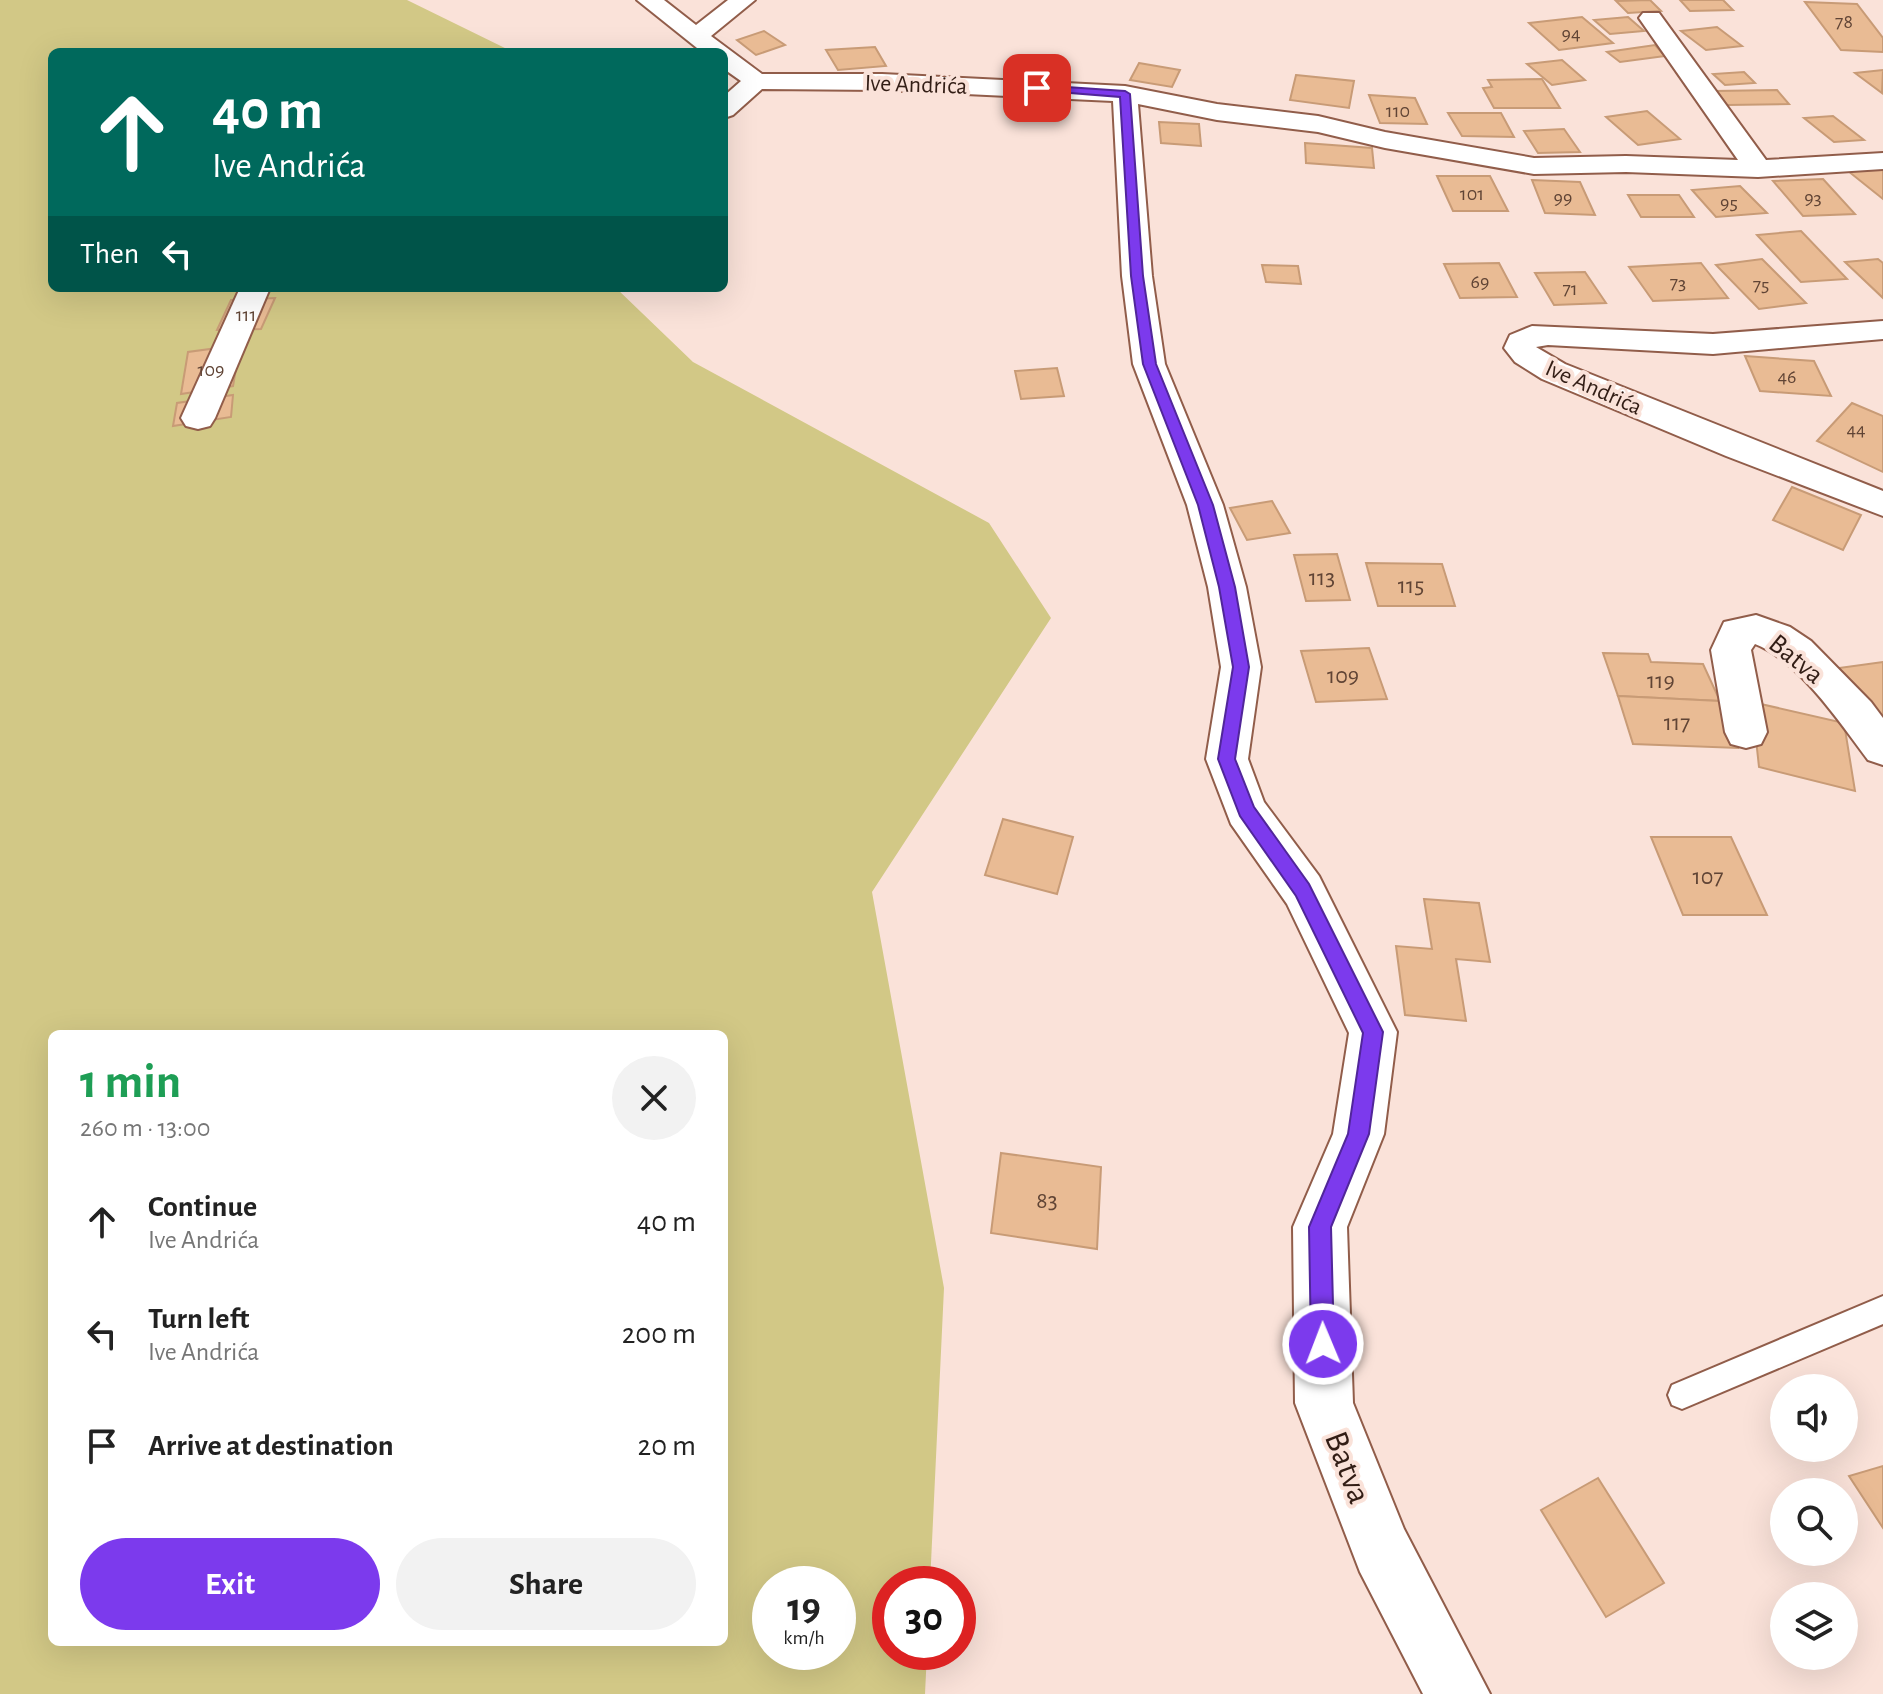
<!DOCTYPE html>
<html lang="en">
<head>
<meta charset="utf-8">
<style>
	:root { --surface:#fff; --page:#f2f2f2; --text:#222; --muted:#767676; --accent:#7c3aed }
	body { margin:0; font-family:"Alegreya Sans",sans-serif; background:var(--page); color:var(--text); height:100vh; display:flex; flex-direction:column; font-size:30px; white-space:nowrap }
	* { box-sizing:border-box; margin:0 }
	p { font-size:26px; color:var(--muted) }
	.icon { flex:none; width:44px; height:44px; fill:none; stroke:currentColor; stroke-width:2; stroke-linecap:round; stroke-linejoin:round }
	.map { position:relative; flex:1; overflow:hidden }
	.drawer { position:absolute; left:48px; top:1030px; width:680px; height:616px; display:flex; flex-direction:column; background:var(--surface); border-radius:12px; box-shadow:0 8px 32px #0002 }
	.drawer>* { flex:none }
	.guide { position:absolute; left:48px; top:48px; width:680px; height:244px; border-radius:12px; box-shadow:0 8px 32px #0002; background:#00695c; color:#fff; overflow:hidden }
	.buttons { position:absolute; left:1770px; top:1374px; display:grid; gap:16px }
	.buttons a { display:grid; place-items:center; width:88px; height:88px; border-radius:50%; background:var(--surface); box-shadow:0 8px 32px #0002; font-size:40px }
	.speed { position:absolute; left:752px; top:1566px; display:flex; gap:16px; font-size:40px; font-weight:700; text-align:center }
	.speed>* { display:grid; place-content:center; width:104px; height:104px; border-radius:50%; background:var(--surface); box-shadow:0 8px 32px #0002; line-height:1 }
	.speed small { font-size:20px; font-weight:400 }
	.speed .limit { border:12px solid #d22; background:#fff; color:#111 }
	.pin { position:absolute; display:grid; place-items:center; width:68px; height:68px; color:#fff; margin:-34px; border-radius:16px; box-shadow:0 4px 12px #0006 }
	.me { position:absolute; width:88px; margin:-44px; rotate:359deg; stroke-linejoin:round; filter:drop-shadow(0 0 6px #0008) }
	.turn { display:flex; align-items:center; gap:28px; height:168px; padding:0 32px; font-size:36px }
	.turn .icon { width:104px; height:104px; stroke-width:2.5 }
	.turn b { display:block; font-size:56px; line-height:68px }
	.then { display:flex; align-items:center; height:76px; padding:0 32px; background:#0003; gap:16px; font-size:30px }
	.round { display:grid; place-items:center; flex:none; width:84px; height:84px; border-radius:42px; background:var(--page) }
	.summary { display:flex; align-items:center; justify-content:space-between; height:136px; padding:0 32px }
	h1 { font-size:48px; font-weight:700; line-height:60px; color:#1e9e55 }
	.primary-button { display:flex; gap:16px; margin-top:auto; padding:16px 32px }
	.primary-button a { flex:1; height:92px; border-radius:48px; background:var(--accent); color:#fff; font-size:32px; font-weight:700; line-height:92px; text-align:center }
	.primary-button a+a { background:var(--page); color:var(--text) }
	ul { padding:0; list-style:none }
	li { display:flex; align-items:center; gap:24px; height:112px; padding:0 32px }
	li div { flex:1 }
	li b { display:block; font-size:30px }
	li em { font-style:normal }
	.map>svg:first-child { display:block }
</style>
</head>
<body>
<div class="map">
<svg width="1883" height="1694" viewBox="0 0 1883 1694">
	<rect width="100%" height="100%" fill="#fae2d9"/>
	<path fill="#d2c886" fill-rule="evenodd" d="M0,0H407L513,52H52V288H616L693,362L989,523L1051,618L872,892L944,1288L930,1584H890V1652H927L925,1694H0ZM52,1034H724V1642H52ZM770,1584H838V1652H770Z"/>
	<g fill="#e9bb94" stroke="#c89b76" stroke-width="2">
		<path d="M1650,0L1661,11L1628,13L1616,1Z"/>
		<path d="M1680,0H1723L1733,10L1690,11Z"/>
		<path d="M1805,2L1857,4L1883,38V52L1841,50Z"/>
		<path d="M1582,17L1613,43L1559,50L1529,23Z"/>
		<path d="M1628,17L1644,31L1610,34L1594,20Z"/>
		<path d="M1717,27L1742,46L1706,50L1681,31Z"/>
		<path d="M764,31L785,45L756,55L737,40Z"/>
		<path d="M1655,45L1665,56L1620,62L1607,52Z"/>
		<path d="M875,47L886,66L838,70L826,50Z"/>
		<path d="M1562,60L1585,80L1552,85L1527,64Z"/>
		<path d="M1139,63L1180,70L1172,87L1130,80Z"/>
		<path d="M1883,70L1882,93L1855,73Z"/>
		<path d="M1744,72L1755,83L1725,85L1713,74Z"/>
		<path d="M1296,75L1354,81L1349,108L1290,100Z"/>
		<path d="M1542,79L1560,108H1494L1483,88L1492,87L1488,80Z"/>
		<path d="M1777,90L1789,104L1727,105L1716,91Z"/>
		<path d="M1369,95L1415,98L1427,124L1380,123Z"/>
		<path d="M1647,111L1680,139L1638,145L1606,117Z"/>
		<path d="M1448,113H1501L1514,137L1462,136Z"/>
		<path d="M1833,116L1864,140L1834,142L1804,118Z"/>
		<path d="M1159,122L1199,124L1201,146L1161,143Z"/>
		<path d="M1564,129L1580,152L1538,153L1524,131Z"/>
		<path d="M1305,143L1372,148L1374,168L1306,163Z"/>
		<path d="M1883,166V199L1848,171Z"/>
		<path d="M1437,176H1490L1508,211H1453Z"/>
		<path d="M1823,179L1855,214L1803,216L1773,181Z"/>
		<path d="M1532,180L1580,182L1595,215L1545,213Z"/>
		<path d="M1740,186L1767,213L1716,217L1692,190Z"/>
		<path d="M1628,195H1679L1694,217H1641Z"/>
		<path d="M1801,231L1847,279L1801,282L1757,235Z"/>
		<path d="M1762,259L1806,303L1759,309L1716,265Z"/>
		<path d="M1878,259L1883,263V298L1845,262Z"/>
		<path d="M1499,263L1517,297L1460,298L1444,264Z"/>
		<path d="M1701,263L1728,298L1653,301L1629,267Z"/>
		<path d="M1262,265L1298,266L1301,284L1266,282Z"/>
		<path d="M1585,272L1606,303L1554,305L1535,273Z"/>
		<path d="M275,298L261,329L217,330L231,300Z"/>
		<path d="M240,345L233,386L181,394L188,352Z"/>
		<path d="M1745,356L1814,361L1831,396L1760,391Z"/>
		<path d="M1057,368L1064,396L1021,399L1015,371Z"/>
		<path d="M233,395L231,417L173,426L177,403Z"/>
		<path d="M1852,403L1883,416V472L1817,441Z"/>
		<path d="M1792,487L1861,515L1843,550L1773,520Z"/>
		<path d="M1272,501L1290,533L1247,540L1230,508Z"/>
		<path d="M1337,554L1350,600L1306,601L1294,555Z"/>
		<path d="M1366,563L1442,564L1455,606H1378Z"/>
		<path d="M1369,648L1387,699L1316,702L1301,651Z"/>
		<path d="M1603,653L1648,654L1651,662L1703,664L1720,701L1618,696Z"/>
		<path d="M1883,662V733L1832,669Z"/>
		<path d="M1618,696L1720,701L1738,748L1633,744Z"/>
		<path d="M1752,702L1844,723L1855,791L1759,767Z"/>
		<path d="M1003,819L1073,837L1057,894L985,875Z"/>
		<path d="M1651,837H1731L1767,915H1683Z"/>
		<path d="M1424,899L1479,903L1490,962L1456,959L1466,1021L1405,1015L1396,946L1432,949Z"/>
		<path d="M1001,1153L1101,1167L1097,1249L991,1233Z"/>
		<path d="M1883,1466V1528L1849,1476Z"/>
		<path d="M1598,1478L1664,1583L1606,1617L1541,1510Z"/>
	</g>
	<g fill="none" stroke-linecap="round" stroke-linejoin="round">
		<defs>
			<path id="lane" d="M1883,1296V1324L1682,1409L1672,1405L1668,1395L1672,1385Z"/>
			<g id="street">
				<path d="M637,0H664L696,25L728,0H755L711,36L762,74H882L1125,86L1217,104L1318,116L1385,132L1534,158L1626,156L1738,160L1639,18L1643,13H1659L1766,160L1883,153V169L1758,177L1626,172L1534,174L1385,148L1318,132L1217,120L1138,104L1152,276L1165,364L1223,505L1246,587L1261,667L1248,759L1264,802L1319,876L1397,1032L1384,1134L1347,1227L1353,1403L1404,1529L1490,1694H1423L1360,1572L1295,1403L1293,1227L1333,1134L1349,1033L1287,904L1231,824L1206,759L1221,667L1208,587L1187,505L1133,364L1122,276L1113,101L882,90L762,89L733,115L724,118V96L741,81L724,69V52H702Z"/>
				<path d="M240,288H270L215,418L210,426L198,429L186,426L181,418Z"/>
				<path d="M1883,321V339L1713,354L1548,345L1536,347L1565,364L1883,491V516L1726,456L1542,379L1515,362L1504,348L1510,335L1532,326L1713,334Z"/>
				<path d="M1756,615L1790,627L1811,641L1871,702L1883,718V765L1868,760C1840,723 1799,661 1755,644L1751,650L1767,732L1761,744L1746,748L1731,744L1725,732L1711,650L1724,622Z"/>
			</g>
		</defs>
		<use href="#lane" stroke="#915d4a" stroke-width="4"/>
		<use href="#street" stroke="#915d4a" stroke-width="4"/>
		<use href="#lane" fill="#fff" fill-rule="evenodd"/>
		<use href="#street" fill="#fff" fill-rule="evenodd"/>
	</g>
	<path fill="#7c3aed" stroke="#51269a" stroke-width="2" d="M1037,85L1125,91L1130,94L1143,276L1156,364L1213,505L1235,587L1249,667L1235,759L1254,807L1309,884L1383,1032L1369,1134L1331,1227L1334,1344L1331,1353L1323,1356L1315,1353L1311,1344L1309,1227L1348,1134L1363,1033L1296,896L1240,816L1218,759L1233,667L1219,587L1198,505L1143,364L1131,276L1120,97L1033,90L1032,88Z"/>
	<g text-anchor="middle" stroke-width="8" stroke-linejoin="round" paint-order="stroke">
		<g font-size="20" fill="#604435">
			<text x="1844" y="28">78</text>
			<text x="1571" y="40">94</text>
			<text x="1398" y="117">110</text>
			<text x="1472" y="200">101</text>
			<text x="1563" y="204">99</text>
			<text x="1813" y="204">93</text>
			<text x="1729" y="209">95</text>
			<text x="1480" y="288">69</text>
			<text x="1678" y="289">73</text>
			<text x="1761" y="291">75</text>
			<text x="1570" y="295">71</text>
			<text x="246" y="321">111</text>
			<text x="211" y="376">109</text>
			<text x="1787" y="383">46</text>
			<text x="1856" y="436">44</text>
		</g>
		<g font-size="24" fill="#321d15" stroke="#fae2d9">
			<text transform="translate(916 84) rotate(2)" y="8">Ive Andrića</text>
			<text transform="translate(1594 387) rotate(24)" y="8">Ive Andrića</text>
		</g>
		<g font-size="24" fill="#604435">
			<text x="1322" y="585">113</text>
			<text x="1411" y="593">115</text>
			<text x="1343" y="683">109</text>
			<text x="1661" y="688">119</text>
			<text x="1677" y="730">117</text>
			<text x="1708" y="884">107</text>
			<text x="1047" y="1208">83</text>
		</g>
		<g font-size="28" fill="#321d15" stroke="#fae2d9">
			<text transform="translate(1797 658) rotate(39)" y="10">Batva</text>
		</g>
		<g font-size="34" fill="#321d15" stroke="#fae2d9">
			<text transform="translate(1349 1467) rotate(69)" y="12">Batva</text>
		</g>
	</g>
</svg>
<div class="buttons">
<a><svg class="icon" aria-label="sound" viewBox="0 0 24 24"><path d="M4 9h4l5-4v14l-5-4H4zM17 9q2 3 0 6"/></svg></a>
<a><svg class="icon" aria-label="search" viewBox="0 0 24 24"><circle cx="10" cy="10" r="6"/><path d="M15 15l6 6"/></svg></a>
<a><svg class="icon" aria-label="layers" viewBox="0 0 24 24"><path d="M12 4l9 5-9 5-9-5zM3 14l9 5 9-5"/></svg></a>
</div>
<div class="speed"><div>19<small>km/h</small></div><div class="limit">30</div></div>
<div class="pin" style="left:1037px;top:88px;background:#d93025"><svg class="icon" aria-label="arrive" viewBox="0 0 24 24"><path d="M6 21V4h12l-3 4 3 4H6"/></svg></div>
<svg class="me" style="left:1323px;top:1344px" viewBox="-20 -20 40 40"><circle r="17" fill="#7c3aed" stroke="#fff" stroke-width="3"/><path d="M0-11L8 9 0 5-8 9z" fill="#fff"/></svg>
<div class="guide">
<div class="turn"><svg class="icon" aria-label="ahead" viewBox="0 0 24 24"><path d="M12 20V5M6 11l6-6 6 6"/></svg><div><b>40 m</b>Ive Andrića</div></div>
<div class="then">Then<svg class="icon" aria-label="left" viewBox="0 0 24 24"><path d="M17 20v-9H6M10 6l-5 5 5 5"/></svg></div>
</div>
<section class="drawer">
<div class="summary"><div><h1>1 min</h1><p>260 m · 13:00</p></div><a class="round"><svg class="icon" aria-label="close" viewBox="0 0 24 24"><path d="M6 6l12 12M18 6L6 18"/></svg></a></div>
<ul>
<li><svg class="icon" aria-label="ahead" viewBox="0 0 24 24"><path d="M12 20V5M6 11l6-6 6 6"/></svg><div><b>Continue</b><p>Ive Andrića</p></div><em>40 m</em></li>
<li><svg class="icon" aria-label="left" viewBox="0 0 24 24"><path d="M17 20v-9H6M10 6l-5 5 5 5"/></svg><div><b>Turn left</b><p>Ive Andrića</p></div><em>200 m</em></li>
<li><svg class="icon" aria-label="arrive" viewBox="0 0 24 24"><path d="M6 21V4h12l-3 4 3 4H6"/></svg><div><b>Arrive at destination</b></div><em>20 m</em></li>
</ul>
<div class="primary-button"><a>Exit</a><a>Share</a></div>
</section>
</div>
</body>
</html>
